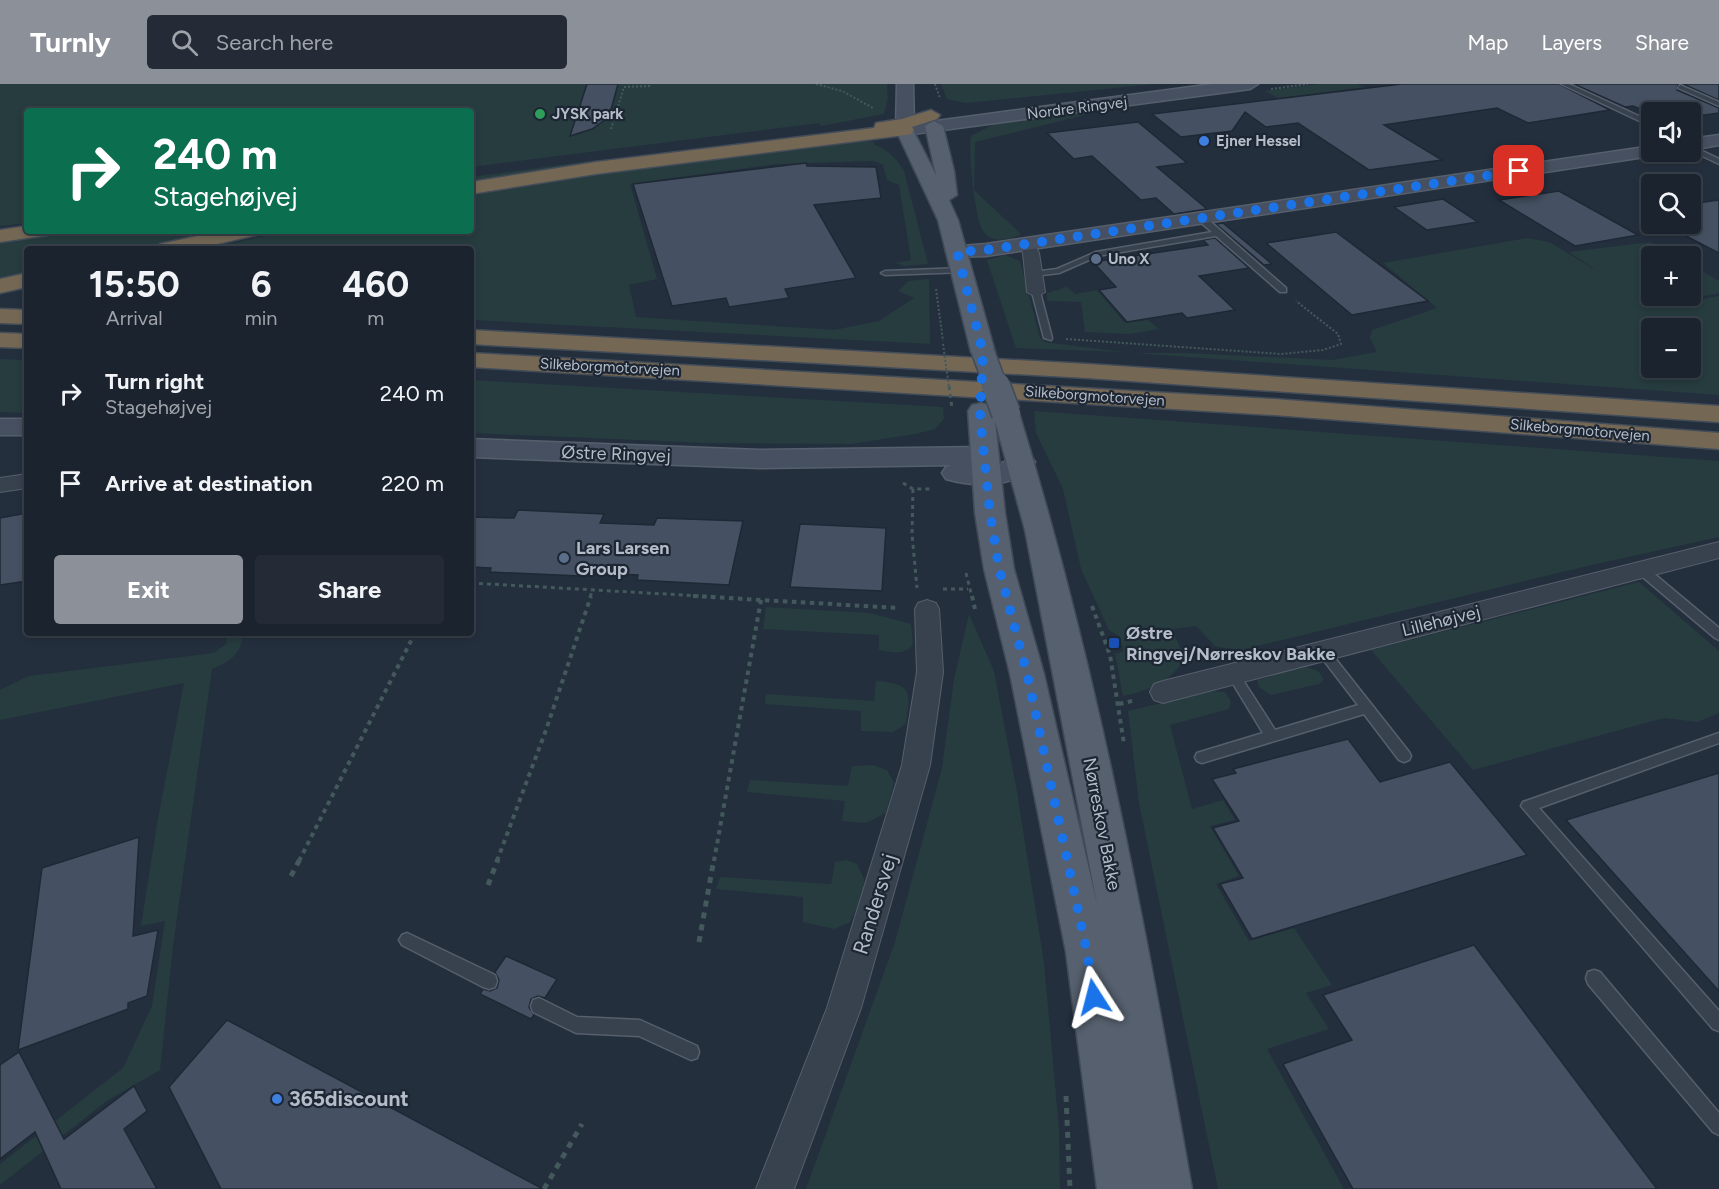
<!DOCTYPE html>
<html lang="en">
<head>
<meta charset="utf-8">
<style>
	:root { --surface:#1b232e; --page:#242b36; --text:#f1f3f6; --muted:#a0a4aa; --line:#39404a; --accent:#8c9099 }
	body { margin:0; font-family:Figtree,sans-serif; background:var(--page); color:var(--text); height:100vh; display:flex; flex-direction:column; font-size:22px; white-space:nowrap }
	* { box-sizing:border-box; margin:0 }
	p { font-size:20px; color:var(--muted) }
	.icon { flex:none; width:33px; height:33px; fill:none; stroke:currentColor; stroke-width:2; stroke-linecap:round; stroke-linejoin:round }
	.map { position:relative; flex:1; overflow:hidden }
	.panel { position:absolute; left:24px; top:162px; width:450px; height:390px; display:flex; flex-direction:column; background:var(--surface); border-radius:6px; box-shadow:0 3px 9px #0003,0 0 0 2px var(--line) }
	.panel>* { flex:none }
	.top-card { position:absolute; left:24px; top:24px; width:450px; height:126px; border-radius:6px; box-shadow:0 3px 9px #0003,0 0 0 2px var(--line); background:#0b6e4f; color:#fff; overflow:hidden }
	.fabs { position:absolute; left:1641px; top:18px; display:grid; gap:12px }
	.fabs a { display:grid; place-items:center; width:60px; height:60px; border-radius:6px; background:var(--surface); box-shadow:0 3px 9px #0003,0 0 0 2px var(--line); font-size:30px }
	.pin { position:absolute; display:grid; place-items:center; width:51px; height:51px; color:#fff; margin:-26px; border-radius:12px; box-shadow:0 3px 9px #0006 }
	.me { position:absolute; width:66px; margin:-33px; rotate:351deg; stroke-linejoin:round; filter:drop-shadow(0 0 4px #0008) }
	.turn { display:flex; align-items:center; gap:21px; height:126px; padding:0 30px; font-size:27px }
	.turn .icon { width:78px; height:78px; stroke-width:2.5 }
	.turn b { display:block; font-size:42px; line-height:51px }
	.eta { display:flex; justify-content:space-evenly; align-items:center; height:102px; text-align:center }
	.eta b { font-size:36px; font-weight:700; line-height:42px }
	.action { display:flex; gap:12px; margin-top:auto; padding:12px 30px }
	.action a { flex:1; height:69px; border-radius:6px; background:var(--accent); color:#fff; font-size:24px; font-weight:700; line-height:69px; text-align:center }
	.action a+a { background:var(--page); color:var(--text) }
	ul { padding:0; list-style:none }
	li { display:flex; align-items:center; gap:18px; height:90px; padding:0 30px }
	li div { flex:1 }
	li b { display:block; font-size:22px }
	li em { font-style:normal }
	header { display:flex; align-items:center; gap:36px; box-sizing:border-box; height:84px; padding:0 30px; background:var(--accent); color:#fff }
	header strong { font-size:28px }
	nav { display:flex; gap:33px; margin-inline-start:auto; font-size:21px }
	.search { width:420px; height:54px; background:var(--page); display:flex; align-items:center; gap:15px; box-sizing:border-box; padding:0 21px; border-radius:6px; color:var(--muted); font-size:22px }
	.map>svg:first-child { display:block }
</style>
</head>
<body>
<header>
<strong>Turnly</strong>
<div class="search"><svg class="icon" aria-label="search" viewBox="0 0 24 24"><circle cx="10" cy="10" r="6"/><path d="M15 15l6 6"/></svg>Search here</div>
<nav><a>Map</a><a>Layers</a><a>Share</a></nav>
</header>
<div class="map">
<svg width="1719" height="1105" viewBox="0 0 1719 1105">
	<rect width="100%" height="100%" fill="#242f3e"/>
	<g fill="#263c3f" fill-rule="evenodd">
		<path d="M0,0H887L888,15L884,30L821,42L819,39L471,83V27H27V139L0,142Z"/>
		<path d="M941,0H1155L966,19L947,15Z"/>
		<path d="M1319,0H1356L1366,3L1278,14L1265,7Z"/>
		<path d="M1101,27L975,58L974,106L1021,150C1010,156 991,160 983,147C975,136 968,67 971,52L994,40Z"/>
		<path d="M864,57L875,58L873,60C888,66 896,73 904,87L928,180L904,182L896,179L911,176L899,101L887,96L883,81L874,77L776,80L630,100L657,195L629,201L636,233L834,246L879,237L914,214L898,207L908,197L929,195L930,260L471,236V165H206L287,147H471V111L591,91Z"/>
		<path d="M597,76L598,79L471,101V93Z"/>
		<path d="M64,147H233L147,165H27V188L0,194V155Z"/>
		<path d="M1527,154L1549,158L1599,188L1569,168L1650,158L1676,172H1652V212H1690L1691,181L1719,197V209L1655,222L1658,223L1719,212V311L1134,269H1185L1332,276L1377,268L1370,254L1372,246L1437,224L1383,179ZM1652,244H1690V284H1652Z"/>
		<path d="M1005,171L1020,177L1040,254L1045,258L1122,268L1016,264L987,176Z"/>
		<path d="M1067,203L1075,210L1097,206L1125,239L1148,236L1159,245L1130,250L1085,248L1081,218L1047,217V209Z"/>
		<path d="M0,275L27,276V329L0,328Z"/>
		<path d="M471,296L943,323L944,335L935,345L915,350L851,360L708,359L471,349Z"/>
		<path d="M1034,327L1719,377V453L1583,483L1237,567L1215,562L1196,542L1172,545L1185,575C1169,599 1150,606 1123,612L1115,570L1123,567L1120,553L1109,546L1081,485L1063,405L1036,349Z"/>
		<path d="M1639,498L1719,567V629L1698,638L1664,634L1473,686L1371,566Z"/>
		<path d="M766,523L870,529L911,540L913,560C906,572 891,568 879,566V551L763,545Z"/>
		<path d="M969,530L994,587L1017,708L1044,879L1059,1045L1060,1105H806L895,858L942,684L954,595Z"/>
		<path d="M228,549H244C240,570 232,577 212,585L173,862L160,986L108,1016L0,1101V1080L123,984L152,922L165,837L141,842L157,740L184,599L0,636V606L29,592L214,569L226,560Z"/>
		<path d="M1306,583L1318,587L1324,595L1319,600L1271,611L1259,603L1257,596Z"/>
		<path d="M876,597C912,600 911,606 906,640L893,648L861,647V627L765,620L766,610L874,617Z"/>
		<path d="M1213,607L1225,608L1231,617L1229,625L1170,641L1192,725L1223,716L1235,736L1210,742L1239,792L1216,800L1249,857L1294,844L1332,901L1306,909L1329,945L1267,965L1344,1105H1218L1139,719L1128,627Z"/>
		<path d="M872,681L887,686L894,699L886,729L866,739L842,737L845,717L747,708L750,696L848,702L852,682Z"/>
		<path d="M846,776L857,780L864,795L863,811L850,838L835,845L803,838V813L716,805L720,793L831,800L835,778Z"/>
	</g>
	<g fill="#455162" stroke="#1f2835" stroke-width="1.5">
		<path d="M587,0H618L609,33L592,45L570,52Z"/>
		<path d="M1402,0H1559L1610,26L1528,39L1497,24L1384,41L1442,76L1369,86L1298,39L1266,43L1245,28L1232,47L1181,53L1152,30Z"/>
		<path d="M1574,0H1678L1677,6L1719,24V29L1690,33V28L1652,30L1633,22L1625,23Z"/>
		<path d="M1683,0H1719V16Z"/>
		<path d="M1138,38L1187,79L1157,83L1207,125L1174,130L1156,114L1141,116L1092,72L1074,75L1047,49Z"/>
		<path d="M806,79L807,82L876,83L881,114L814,121L856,194L785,205L789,214L729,223L726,214L672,222L633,100Z"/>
		<path d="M1559,107L1638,151L1575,162L1499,116Z"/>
		<path d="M1443,115L1478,138L1427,146L1394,123Z"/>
		<path d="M1719,116V169L1663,140H1690V120Z"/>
		<path d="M1223,139L1272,180L1264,181L1216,140Z"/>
		<path d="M1336,148L1428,217L1352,231L1266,159Z"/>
		<path d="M1215,154L1249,184L1199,192L1235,226L1187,234L1182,229L1127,238L1099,206L1116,203L1093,178L1208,161L1203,156Z"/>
		<path d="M518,426L604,430L600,439L654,441L657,434L743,437L729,501L637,496L638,491L582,488L581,492L490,488L491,484L471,483V433L514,434Z"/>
		<path d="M27,429V497L0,501V434Z"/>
		<path d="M800,440L886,444L882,507L790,503Z"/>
		<path d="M1348,655L1380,698L1450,678L1527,771L1252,855L1220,800L1243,794L1213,744L1239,737L1212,695L1236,689L1233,685Z"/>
		<path d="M1719,689V907L1566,736Z"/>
		<path d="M139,753L133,852L158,846L147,912L128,919V925L18,966L42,784Z"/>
		<path d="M1474,861L1657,1105H1353L1283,980L1352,956L1323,911Z"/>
		<path d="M506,872L557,895L545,914L538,912L531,915L529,923L534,931L531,935L480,910L483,905L490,907L497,904L499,896L495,888Z"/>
		<path d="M227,936L543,1105H221L169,1003Z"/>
		<path d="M19,968L64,1055L134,1002L147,1027L124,1045L157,1105H61L35,1048L0,1075V981Z"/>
	</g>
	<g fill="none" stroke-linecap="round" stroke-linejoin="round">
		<defs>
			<g id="lane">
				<path d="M1561,0H1569L1652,38V43Z"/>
				<path d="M1680,1L1719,18V22L1678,4Z"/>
				<path d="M1690,61L1719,75V80L1690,66Z"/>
				<path d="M1198,132H1204L1286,204V208H1280L1216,152L1098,172L1059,189L1034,192L1030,190L1034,188L1057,185L1096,168L1212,148L1198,136Z"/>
				<path d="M962,184H965V188L885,191L881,189L885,187Z"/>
				<path d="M1033,206L1040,208L1052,254L1051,256L1044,254L1032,208Z"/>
				<path d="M1642,482L1646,483L1719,544V556L1715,554L1638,489L1636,486Z"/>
				<path d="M1323,562L1327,564L1409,668L1411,672L1409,676L1404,678L1399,676L1364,630L1202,679L1197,677L1195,673L1197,669L1263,649L1229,593L1227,590L1229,587H1237L1275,646L1358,621L1319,570L1317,567L1319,564Z"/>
				<path d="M1719,649V659L1539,724L1719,927V947L1713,945L1521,722L1523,718Z"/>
				<path d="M407,849L495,891L497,897L495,903L489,905L483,903L402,861L399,856L402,851Z"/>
				<path d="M1594,886L1600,888L1719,1029V1051L1713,1048L1588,900L1586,894L1588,888Z"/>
				<path d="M539,914L577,933L640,936L697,962L699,968L697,974L691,976L639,952L576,949L533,928L531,922L533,916Z"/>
			</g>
			<g id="street">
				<path d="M1027,155L1033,157L1039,169L1045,208L1036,213L1027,208L1023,169L1019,160Z"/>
				<path d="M27,390V404L0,408V394Z"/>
				<path d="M1719,458V474L1163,619L1154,616L1150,608L1154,600L1163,597Z"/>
				<path d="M927,516L936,519L939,525L943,588L930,681L861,924L794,1105H756L827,924L902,681L917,588L915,525L918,519Z"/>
			</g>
			<g id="secondary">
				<path d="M897,0H913L914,40L1213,0H1258L1250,5L905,51L896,46Z"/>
				<path d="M1719,51V61L1690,66V55Z"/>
				<path d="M1652,62V68H1661L1658,71L986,172L949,173L946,168L949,163L986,160Z"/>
				<rect x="0" y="335" width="27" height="16"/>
				<path d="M471,355L760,366L984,363L994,366L998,372L994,378L969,381H998L1021,369L1031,372L1035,378C1017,405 974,403 946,395L942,389L946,383L952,381L760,384L471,373Z"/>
			</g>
			<g id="primary">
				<path d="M934,37L943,42L954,87L957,111L949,116L958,136L995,268L992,273L983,275L974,273L971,268L938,136L896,46L899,42H911L936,91L925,42Z"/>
				<path d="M981,319L990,321L994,327L997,323L1006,321L1015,323L1019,329C1097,582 1146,844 1192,1105H1097L1066,868L1010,590L984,485L975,429L968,327L972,321ZM995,337L1025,446L1097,820L1044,590L1014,485L1005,429Z"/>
			</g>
			<g id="highway">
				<path d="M931,26L940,31L937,35L912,43L914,46L911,50L905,51L596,90L471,110V98L596,78L874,44L876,39L902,35Z"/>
				<path d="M27,142V147H51L48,151L0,158V146Z"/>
				<path d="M221,147H259L256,151L196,165H157L160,160Z"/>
				<path d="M27,189V203L0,209V195Z"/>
				<path d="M0,225L27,226V240L0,239Z"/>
				<path d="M471,246L1087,280L1719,322V338L1087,294L471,260Z"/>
				<path d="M0,249L27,250V264L0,263Z"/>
				<path d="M471,269L1274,315L1719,349V365L1274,331L471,283Z"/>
			</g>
		</defs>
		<use href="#lane" stroke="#565f6c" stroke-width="3"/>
		<use href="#street" stroke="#565f6c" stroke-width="2"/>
		<use href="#secondary" stroke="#565f6c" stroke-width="3"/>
		<use href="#primary" stroke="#414a57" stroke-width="3"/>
		<use href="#highway" stroke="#434c59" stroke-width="3"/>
		<g stroke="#44595c" stroke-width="2" stroke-dasharray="2 2" stroke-linecap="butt">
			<path d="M816,0L842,7L873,24"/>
			<path d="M935,0L940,14"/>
			<path d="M1271,5L1308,0"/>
			<path d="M611,45L624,3L650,2"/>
			<path d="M936,205L943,257"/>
			<path d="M1066,255L1281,270L1323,266L1341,260L1338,250L1296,217"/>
		</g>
		<g stroke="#44595c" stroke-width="3" stroke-dasharray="4 4" stroke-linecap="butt">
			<path d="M903,399L913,405H933"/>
			<path d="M913,405L912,450L917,504"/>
			<path d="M966,489L972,513"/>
			<path d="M471,499L718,513"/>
			<path d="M943,505H968"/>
			<path d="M590,513L593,505"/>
		</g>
		<g stroke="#44595c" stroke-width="4" stroke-dasharray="4.5 4.5" stroke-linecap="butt">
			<path d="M693,512L899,524"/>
			<path d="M972,512L975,525"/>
			<path d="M1092,522L1110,571L1124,660"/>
			<path d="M1119,620L1136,616"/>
			<path d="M299,777L415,549"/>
			<path d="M497,777L546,646L591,512"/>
			<path d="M714,777L761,516"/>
		</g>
		<g stroke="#44595c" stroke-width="5" stroke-dasharray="6 6" stroke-linecap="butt">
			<path d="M291,792L300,775"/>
			<path d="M488,801L498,775"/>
			<path d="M699,858L714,775"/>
			<path d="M1066,1012L1070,1105"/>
			<path d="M544,1105L582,1040"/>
		</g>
		<use href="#lane" fill="#38414e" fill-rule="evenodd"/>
		<use href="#street" fill="#38414e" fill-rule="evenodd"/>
		<use href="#secondary" fill="#465061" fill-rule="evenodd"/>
		<use href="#primary" fill="#56606e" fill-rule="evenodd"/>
		<use href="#highway" fill="#746855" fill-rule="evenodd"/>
		<defs>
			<path id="primary-bridge-far1" d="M983,268L996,303"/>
			<path id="primary-bridge" d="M996,302L1006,329"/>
		</defs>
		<use href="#primary-bridge-far1" stroke="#414a57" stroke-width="25" stroke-linecap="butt"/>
		<use href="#primary-bridge" stroke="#414a57" stroke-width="31" stroke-linecap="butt"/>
		<path stroke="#44595c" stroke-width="2" stroke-dasharray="2 2" stroke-linecap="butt" d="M943,260L949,303"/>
		<path stroke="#44595c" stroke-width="3" stroke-dasharray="4 4" stroke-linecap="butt" d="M949,302L952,324"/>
		<use href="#primary-bridge-far1" stroke="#56606e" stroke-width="22"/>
		<use href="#primary-bridge" stroke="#56606e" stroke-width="28"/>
	</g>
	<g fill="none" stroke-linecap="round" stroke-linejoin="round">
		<path stroke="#1a73e8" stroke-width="10" stroke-dasharray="0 18" d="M1094,913L1087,868L1027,590L999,484L990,429L980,333L983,268L957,168L986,166L1519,87"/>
	</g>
	<circle fill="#2e9e5b" stroke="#1d2633" stroke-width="2" cx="540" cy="30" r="6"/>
	<g fill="#3f7fe0" stroke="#1d2633" stroke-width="2">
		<circle cx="1204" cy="57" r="6"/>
		<circle cx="277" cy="1015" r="6"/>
	</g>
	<g fill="#5c6f8a" stroke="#1d2633" stroke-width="2">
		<circle cx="1096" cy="175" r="6"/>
		<circle cx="564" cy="474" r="6"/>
	</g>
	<rect fill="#1a4fb4" stroke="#1d2633" stroke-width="2" x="1108" y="553" width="12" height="12" rx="3"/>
	<g text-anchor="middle" stroke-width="4.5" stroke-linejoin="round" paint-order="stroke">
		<g font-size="15" fill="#b4bcc9" stroke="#1d2633">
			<text transform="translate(1077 24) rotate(-7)" y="5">Nordre Ringvej</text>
			<text transform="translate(610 283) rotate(3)" y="5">Silkeborgmotorvejen</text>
			<text transform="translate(1095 312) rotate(4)" y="5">Silkeborgmotorvejen</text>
			<text transform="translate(1580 346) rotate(5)" y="5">Silkeborgmotorvejen</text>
		</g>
		<g font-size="15" font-weight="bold" fill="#b4bcc9" stroke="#1d2633" text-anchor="start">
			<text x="552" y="35">JYSK park</text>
			<text x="1216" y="62">Ejner Hessel</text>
			<text x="1108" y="180">Uno X</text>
		</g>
		<g font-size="18" fill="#b4bcc9" stroke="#1d2633">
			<text transform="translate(616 370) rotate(2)" y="6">Østre Ringvej</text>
			<text transform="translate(1441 537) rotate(-14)" y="6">Lillehøjvej</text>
			<text transform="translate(1102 740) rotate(79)" y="6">Nørreskov Bakke</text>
		</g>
		<g font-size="18" font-weight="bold" fill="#b4bcc9" stroke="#1d2633" text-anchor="start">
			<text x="576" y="470">Lars Larsen<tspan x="576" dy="21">Group</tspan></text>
			<text x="1126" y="555">Østre<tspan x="1126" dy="21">Ringvej/Nørreskov Bakke</tspan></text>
		</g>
		<g font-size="21" fill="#b4bcc9" stroke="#1d2633">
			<text transform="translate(875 820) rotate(-73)" y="7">Randersvej</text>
		</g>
		<g font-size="21" font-weight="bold" fill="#b4bcc9" stroke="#1d2633" text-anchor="start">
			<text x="289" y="1022">365discount</text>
		</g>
	</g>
</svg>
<div class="fabs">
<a><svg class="icon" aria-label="sound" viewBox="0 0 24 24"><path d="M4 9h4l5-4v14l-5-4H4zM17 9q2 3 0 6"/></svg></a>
<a><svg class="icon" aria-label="search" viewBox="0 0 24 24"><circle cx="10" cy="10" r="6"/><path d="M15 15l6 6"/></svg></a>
<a>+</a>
<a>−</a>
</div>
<div class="pin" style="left:1519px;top:87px;background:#d93025"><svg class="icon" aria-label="arrive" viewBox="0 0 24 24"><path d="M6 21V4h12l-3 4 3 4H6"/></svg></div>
<svg class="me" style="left:1094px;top:913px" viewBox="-20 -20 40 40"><path d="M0-17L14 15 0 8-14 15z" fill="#1a73e8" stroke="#fff" stroke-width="4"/></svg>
<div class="top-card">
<div class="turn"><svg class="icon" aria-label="right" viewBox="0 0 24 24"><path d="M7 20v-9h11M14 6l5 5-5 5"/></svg><div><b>240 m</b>Stagehøjvej</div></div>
</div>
<section class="panel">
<div class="eta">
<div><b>15:50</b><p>Arrival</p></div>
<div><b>6</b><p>min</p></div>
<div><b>460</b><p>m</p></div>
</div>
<ul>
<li><svg class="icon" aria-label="right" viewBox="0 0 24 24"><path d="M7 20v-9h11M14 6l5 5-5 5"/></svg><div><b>Turn right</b><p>Stagehøjvej</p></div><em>240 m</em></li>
<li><svg class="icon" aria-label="arrive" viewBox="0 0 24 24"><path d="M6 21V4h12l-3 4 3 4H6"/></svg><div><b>Arrive at destination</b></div><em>220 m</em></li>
</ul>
<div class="action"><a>Exit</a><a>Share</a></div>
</section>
</div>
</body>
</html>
